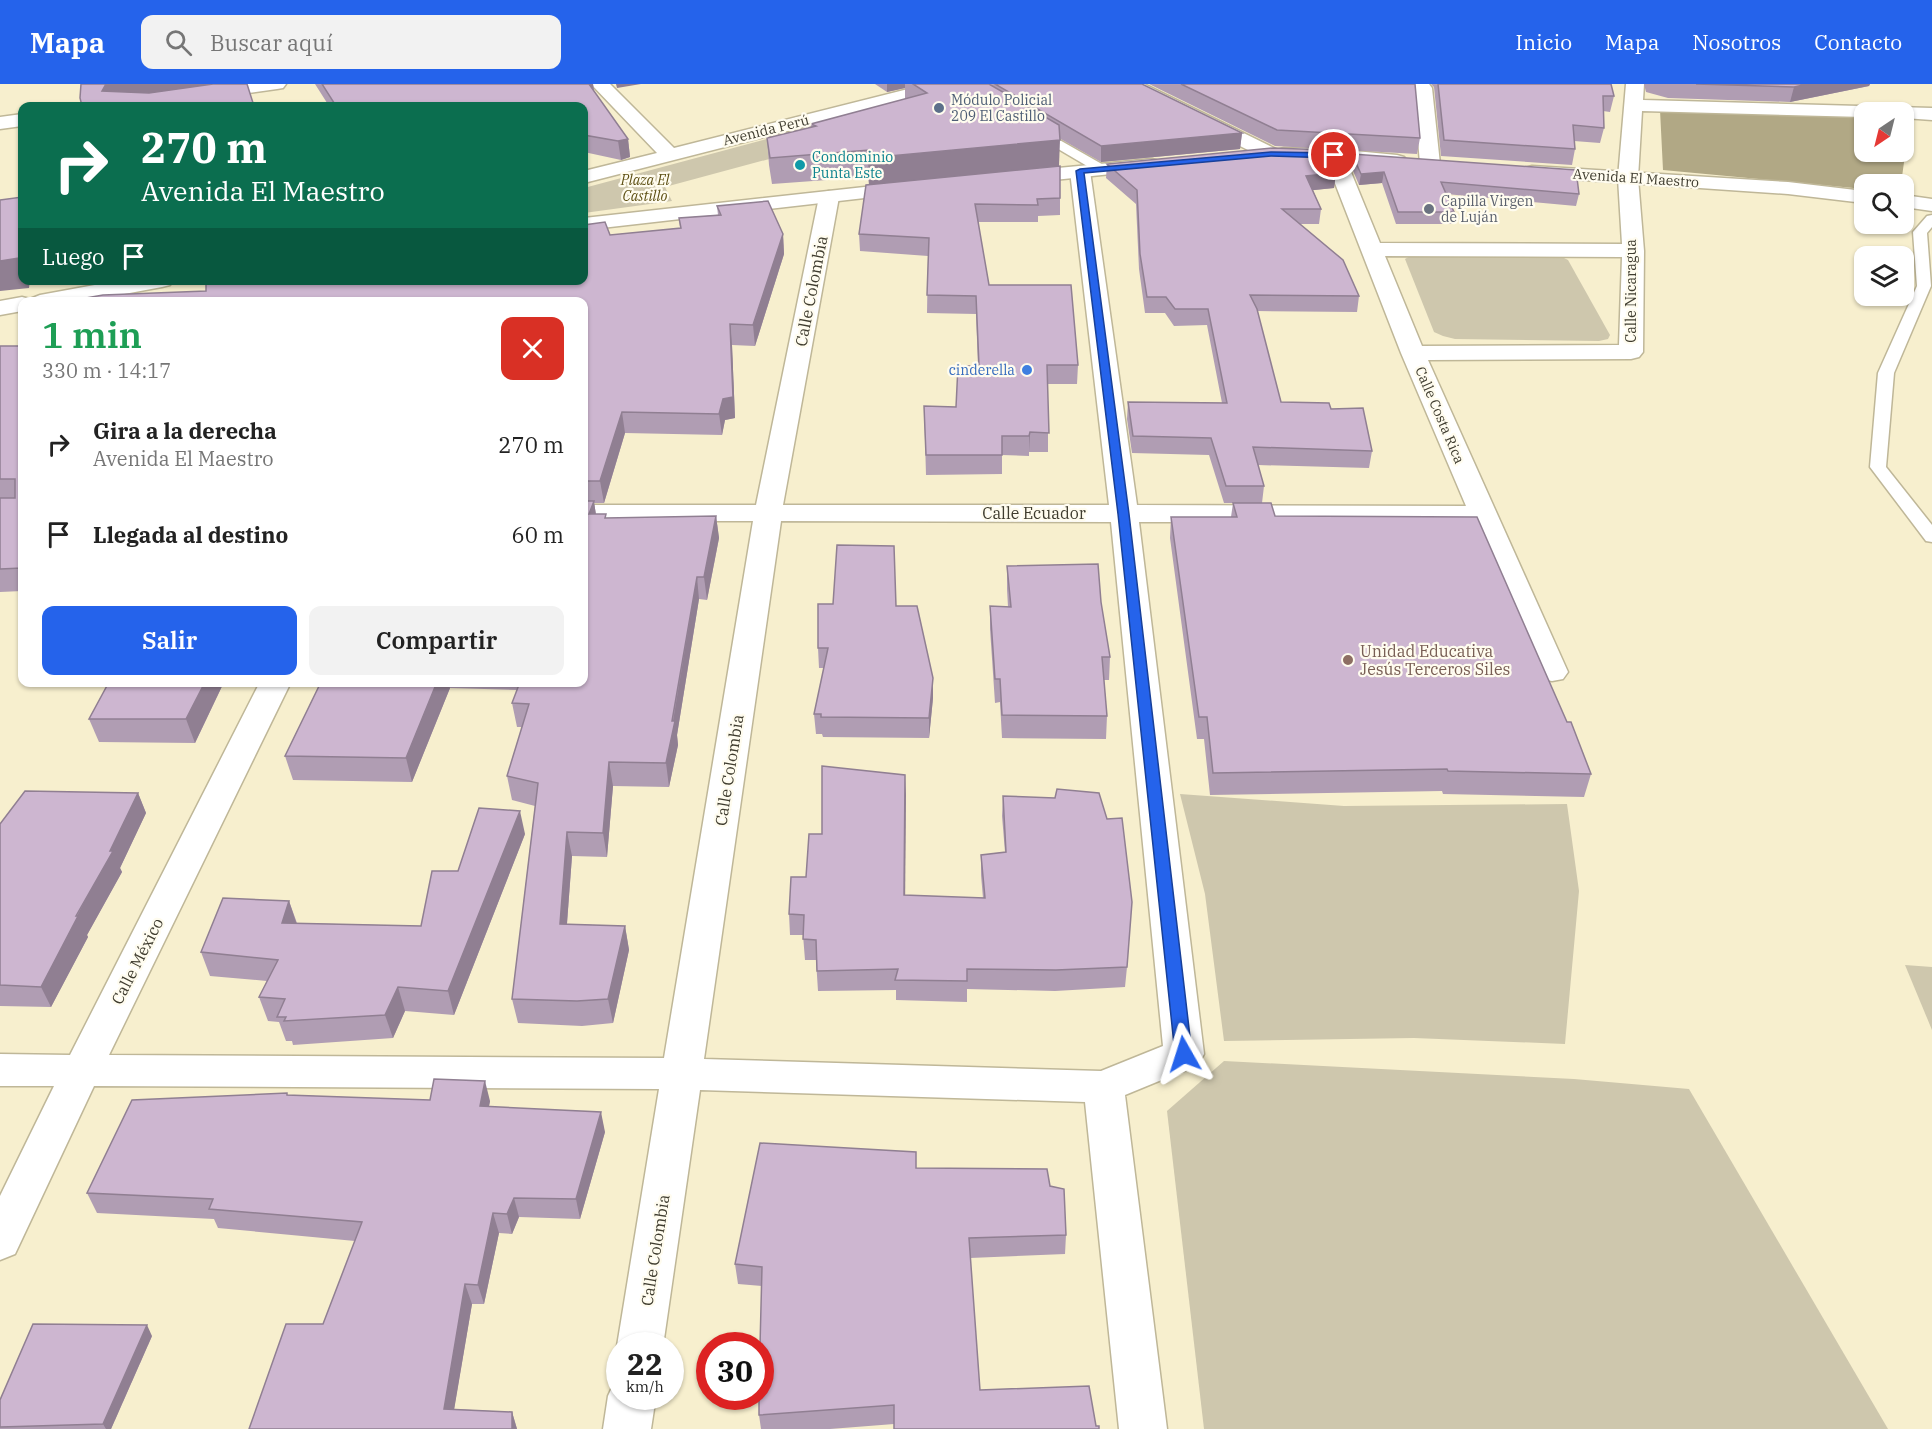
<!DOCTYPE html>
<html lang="es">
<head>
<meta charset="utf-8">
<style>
	:root { --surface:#fff; --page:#f2f2f2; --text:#222; --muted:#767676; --accent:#2563eb }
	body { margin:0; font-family:"IBM Plex Serif",serif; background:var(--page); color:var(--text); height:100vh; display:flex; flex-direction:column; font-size:22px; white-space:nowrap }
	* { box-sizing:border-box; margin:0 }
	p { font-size:20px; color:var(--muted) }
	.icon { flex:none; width:33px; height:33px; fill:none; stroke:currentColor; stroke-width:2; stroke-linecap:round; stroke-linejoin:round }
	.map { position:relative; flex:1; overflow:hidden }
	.details { position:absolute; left:18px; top:213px; width:570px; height:390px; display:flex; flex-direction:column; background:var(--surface); border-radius:12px; box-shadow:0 2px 4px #0004 }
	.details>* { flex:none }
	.hud { position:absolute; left:18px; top:18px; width:570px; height:183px; border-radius:12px; box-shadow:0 2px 4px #0004; background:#0b6e4f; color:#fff; overflow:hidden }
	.needle { width:39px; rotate:215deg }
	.buttons { position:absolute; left:1854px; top:18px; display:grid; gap:12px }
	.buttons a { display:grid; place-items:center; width:60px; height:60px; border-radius:12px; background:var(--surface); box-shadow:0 2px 4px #0004; font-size:30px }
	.speed { position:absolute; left:606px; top:1248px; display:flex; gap:12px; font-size:30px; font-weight:700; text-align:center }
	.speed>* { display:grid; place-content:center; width:78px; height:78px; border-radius:50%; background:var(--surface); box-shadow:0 2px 4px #0004; line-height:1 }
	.speed small { font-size:15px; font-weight:400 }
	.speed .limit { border:9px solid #d22; background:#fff; color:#111 }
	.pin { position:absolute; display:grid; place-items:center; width:51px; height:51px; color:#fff; margin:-26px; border:3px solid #fff; border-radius:50%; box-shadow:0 2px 6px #0007 }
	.me { position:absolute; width:66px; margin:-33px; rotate:354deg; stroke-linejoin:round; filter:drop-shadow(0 0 4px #0008) }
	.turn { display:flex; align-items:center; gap:21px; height:126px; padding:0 24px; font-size:27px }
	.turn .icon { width:78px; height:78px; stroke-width:2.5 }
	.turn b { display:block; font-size:42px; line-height:51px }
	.then { display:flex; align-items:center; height:57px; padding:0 24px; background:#0003; gap:12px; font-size:22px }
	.round { display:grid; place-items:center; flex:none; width:63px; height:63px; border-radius:12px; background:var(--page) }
	.summary { display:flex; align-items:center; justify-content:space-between; height:102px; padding:0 24px }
	h1 { font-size:36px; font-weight:600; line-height:45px; color:#1e9e55 }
	.action { display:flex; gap:12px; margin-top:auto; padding:12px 24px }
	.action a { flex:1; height:69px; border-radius:12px; background:var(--accent); color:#fff; font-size:24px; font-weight:600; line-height:69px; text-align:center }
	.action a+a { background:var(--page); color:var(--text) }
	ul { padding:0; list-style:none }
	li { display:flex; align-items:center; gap:18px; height:90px; padding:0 24px }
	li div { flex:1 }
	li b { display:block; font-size:22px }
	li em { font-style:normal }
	header { display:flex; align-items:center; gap:36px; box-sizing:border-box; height:84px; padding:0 30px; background:var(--accent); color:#fff }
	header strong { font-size:28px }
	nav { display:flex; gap:33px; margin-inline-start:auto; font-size:21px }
	.search { width:420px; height:54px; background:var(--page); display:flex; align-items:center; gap:15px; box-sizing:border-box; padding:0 21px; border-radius:12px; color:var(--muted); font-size:22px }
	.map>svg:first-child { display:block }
</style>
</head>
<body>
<header>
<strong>Mapa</strong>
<div class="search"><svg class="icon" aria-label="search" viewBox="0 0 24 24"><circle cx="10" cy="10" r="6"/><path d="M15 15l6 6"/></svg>Buscar aquí</div>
<nav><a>Inicio</a><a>Mapa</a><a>Nosotros</a><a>Contacto</a></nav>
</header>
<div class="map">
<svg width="1932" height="1345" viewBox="0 0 1932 1345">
	<rect width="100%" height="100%" fill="#f7efce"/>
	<g fill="#cec7ad">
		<path d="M950,6L977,19L665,103L672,117L584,129V104Z"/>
		<path d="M1412,171L1562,173L1568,176L1610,251L1608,255L1599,257L1455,255L1443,252L1434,248L1405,175Z"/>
		<path d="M1180,710L1344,722L1567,720L1579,807L1565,960L1414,954L1224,957L1205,810Z"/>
		<path d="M1905,881L1932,883V946Z"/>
		<path d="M1224,977L1574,995L1689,1005L1888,1345H1204L1167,1027Z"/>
	</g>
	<path fill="#b1a885" d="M1660,26L1864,34V68H1904V35H1910L1901,100H1864V105L1663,86Z"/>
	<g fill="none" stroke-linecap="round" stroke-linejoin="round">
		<defs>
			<g id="service">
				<path d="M1035,42L1107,83L1109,86L1103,90L1099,89L1031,49V43Z"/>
				<path d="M1932,131V143L1927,149L1931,202L1894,289L1886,383L1932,441V458L1926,457L1870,383L1878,289L1917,202L1913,148L1927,132Z"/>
			</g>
			<g id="minor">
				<path d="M238,0H286L283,4L277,5L154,22H109L111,18L118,16Z"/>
				<path d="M591,0H610L674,64L928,0H959L956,4L584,99V87L657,69Z"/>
				<path d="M1121,0H1144L1278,66L1281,70L1278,74H1264L1124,4Z"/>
				<path d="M1409,0H1429L1432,4L1440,80L1437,84H1423L1420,80L1414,6Z"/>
				<path d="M1626,0H1644L1643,16L1932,24V36L1904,34V28H1864V33L1642,27L1638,94L1644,167L1643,268L1639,273L1631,275L1428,276L1568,588L1563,595L1552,597L1541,595L1536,588L1473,438H1139L1204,970L1198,981L1125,1011L1167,1345H1119L1085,1018L700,1006L663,1262H620V1268L617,1262L659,1005L94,1002L15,1170L0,1176V1112L54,1002H0V970L70,971L260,598H291L109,971L664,974L753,437H584V421H756L819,113L822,109L829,107L836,109L839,113L783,421H1109L1070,87L1073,83H1087L1090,87L1137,421L1466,422L1401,269L1324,71L1327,67H1341L1344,71L1380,159L1622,160L1618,94ZM1385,172L1622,173L1619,261L1422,262ZM781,437L1111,438L1163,962L1101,987L704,975Z"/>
				<path d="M22,30V42L0,45V33Z"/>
				<path d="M459,196H481L472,218H449Z"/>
				<path d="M620,1295V1312H656L651,1345H603L608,1312L615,1297Z"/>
			</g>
			<g id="tertiary">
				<path d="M1284,64L1334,65L1397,71L1404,73L1407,77L1404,81L1397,83L1277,74L1274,70L1277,66Z"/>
				<path d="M1152,75L1159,77L1162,81L1159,85L1015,100L1008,98L1005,94L1008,90L1015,88Z"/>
				<path d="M1532,82L1788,98L1864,107V119L1788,110L1525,92L1522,88L1525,84Z"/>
				<path d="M910,98L917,100L920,104L917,108L584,146V134Z"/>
				<path d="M1904,111L1932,115V127L1904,123Z"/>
				<path d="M122,196H173L170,201L162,203L81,218H22V227L0,231V217L22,213L30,215L40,211Z"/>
			</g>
		</defs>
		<use href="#service" stroke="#bfb798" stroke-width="3"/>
		<use href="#minor" stroke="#bfb798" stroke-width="3"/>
		<use href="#tertiary" stroke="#bfb798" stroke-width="3"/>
		<use href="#service" fill="#fff" fill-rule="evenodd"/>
		<use href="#minor" fill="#fff" fill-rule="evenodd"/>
		<use href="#tertiary" fill="#fff" fill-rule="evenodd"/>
	</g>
	<g fill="#b09db3">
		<path d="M315,0H593L594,7L628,55L630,73L621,76L584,68V22H329Z"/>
		<path d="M875,0H1142L1242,49L1240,65L1101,78L1059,54V82L1060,114V131L1038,132V138H978L989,201L1078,281L1077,300H1048V368H1029V372L1002,371V390L926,391L924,322L956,323L978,282L976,230L927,229L928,172L860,167L859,150L869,100L868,93L772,100L769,81L767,54L811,44V40L905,15V4L887,8Z"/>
		<path d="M1149,0H1415L1420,54L1417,70L1275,62Z"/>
		<path d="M1431,0H1611L1614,12L1610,28L1603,27L1604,44L1600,59L1574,57L1575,65L1572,81L1441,72L1434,3Z"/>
		<path d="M1644,0H1870L1869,2L1790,18L1668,14L1646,8Z"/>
		<path d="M1352,70L1579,110L1576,122L1446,110L1454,128L1452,140H1396L1382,99L1359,101L1351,82Z"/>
		<path d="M1107,80L1336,89L1334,104L1313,106L1321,125L1319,140H1300L1359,212L1357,228L1257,227L1281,318L1331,325L1372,367L1369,384L1258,381L1264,402L1262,419H1224L1209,371L1132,369L1127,335L1128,318L1222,319L1207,241L1174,242L1165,229H1145L1139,185L1136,120L1106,94Z"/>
		<path d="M717,122L783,150L784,170L755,262L732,261L735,334L725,336L722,351L625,349L604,419H594L596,430L606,434L716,432L719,454L707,516L699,515L677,651L678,661L669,703L613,702L607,773L572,772L567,840L625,842L629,866L613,939L582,942L518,939L512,915L535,722L512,716L507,692L522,643H517L512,619L517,606L450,604L412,698L293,696L285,672L321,598H584V218H63L456,196L455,200L584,196L610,151L680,144L679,134L718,131Z"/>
		<path d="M0,262H22V507L0,508Z"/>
		<path d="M1233,419L1275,432L1567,638L1591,690L1584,713L1443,710L1442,707L1210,711L1204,655H1197L1170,454L1171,433H1231Z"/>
		<path d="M1007,482L1101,518L1110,573L1109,596H1104L1107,632L1106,655L1002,654L1000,618L995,619L990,545V522L1008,523L1007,505Z"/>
		<path d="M896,522L933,614L929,654L823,653L822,650H816L814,630L824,584H819L818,564Z"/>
		<path d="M109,598H224L195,659L99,658L89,635Z"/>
		<path d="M905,691V811L983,814L981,791V771L1005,768L1002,732L1003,712L1127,883L1125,903L1055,907L967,905V918L896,916V906L818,907L816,876H805L803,851H790L789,830L806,793L822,750Z"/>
		<path d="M138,709L146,729L120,784L122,788L87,851L88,853L51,923L0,922V740Z"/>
		<path d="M525,750L454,931L405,927L393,954L293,961L292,957H286L279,938L268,937L259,913L267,897L210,892L201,868L289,817L297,839L421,842L458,787Z"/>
		<path d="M288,1011L430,1016L490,1017L489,1022L605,1048L580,1135L519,1133L512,1150L499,1149L484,1220H472L454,1325L512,1328L517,1345H249L323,1240L355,1157L218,1144L214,1135L97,1129L87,1109Z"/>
		<path d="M916,1068V1084L1050,1102L1066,1151L1065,1170L970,1174L894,1340L830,1345H761L759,1331L762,1202L738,1200L735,1180Z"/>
		<path d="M152,1252L111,1345H0V1316Z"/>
	</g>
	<g fill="#907f92">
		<path d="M106,0H227L118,14L102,7Z"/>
		<path d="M584,0H593L594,7Z"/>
		<path d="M616,0H641L617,4Z"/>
		<path d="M887,0H905V4L887,8Z"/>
		<path d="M1808,0H1870L1869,2L1790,18L1794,3Z"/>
		<path d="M1242,49L1240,65L1101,78V62Z"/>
		<path d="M628,55L630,73L621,76L618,57Z"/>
		<path d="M1060,56L1059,82L869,101L868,74Z"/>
		<path d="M1384,88L1382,99L1359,101L1361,90Z"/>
		<path d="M1336,89L1334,104L1305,107L1306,92Z"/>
		<path d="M783,150L784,170L755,262L753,241Z"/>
		<path d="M22,153V196H30L29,204L0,207V177Z"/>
		<path d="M445,196H456L448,218L444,200Z"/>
		<path d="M730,240L732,261L735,334L725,336L722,351L719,330L723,315Z"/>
		<path d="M622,328L625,349L604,419L600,397Z"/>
		<path d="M1030,348L1029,368V372V352Z"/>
		<path d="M594,417L597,439L589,430Z"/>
		<path d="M716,432L719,454L707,516L704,493Z"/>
		<path d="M697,493L699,515L677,651L678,661L669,703L666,679Z"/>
		<path d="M933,594V614L929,654V634Z"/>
		<path d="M205,598H224L195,659L186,635Z"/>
		<path d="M437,598H448L450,604L412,698L406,674Z"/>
		<path d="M609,678L613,702L607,773L603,749Z"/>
		<path d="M905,691L906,710L905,831L904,811Z"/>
		<path d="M138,709L146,729L120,784L122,788L87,851L88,853L51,923L41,903L110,767Z"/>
		<path d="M520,727L525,750L454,931L448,907Z"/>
		<path d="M567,748L572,772L565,865L560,840Z"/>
		<path d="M289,817L297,841L282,839Z"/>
		<path d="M625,842L629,866L613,939L608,915Z"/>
		<path d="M398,903L405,927L393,954L385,931Z"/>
		<path d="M485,997L490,1017L485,1042L480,1022Z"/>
		<path d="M601,1028L605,1048L580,1135L576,1115Z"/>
		<path d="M514,1114L519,1133L512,1150L507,1130Z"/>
		<path d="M493,1129L499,1149L484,1220L478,1201Z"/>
		<path d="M465,1200L472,1220L451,1344L444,1325Z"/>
		<path d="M147,1241L152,1252L111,1345H106L103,1340Z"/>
		<path d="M512,1328L517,1345H512Z"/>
	</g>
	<g fill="#cdb6d0" stroke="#907f92" stroke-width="1.5">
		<path d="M81,0H107H106L102,7L149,9L213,0H247L254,22H82L80,14Z"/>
		<path d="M322,0H589L628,55L618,57L584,51V22H336Z"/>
		<path d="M913,0H989L1059,41L1060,56L868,74L869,66L770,74L767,54L816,42L811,40L927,9Z"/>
		<path d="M995,0H1142L1242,49L1101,62Z"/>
		<path d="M1181,0H1415L1420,54L1277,46Z"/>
		<path d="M1438,0H1611L1614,12H1603L1604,44L1573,41L1575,65L1444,56Z"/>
		<path d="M1696,0H1808L1794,3Z"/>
		<path d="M1273,64L1327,66L1336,89L1306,92L1321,125H1282L1343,176L1359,212L1250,211L1257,225L1281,318L1329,319L1331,325L1363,324L1372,367L1253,363L1264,402H1226L1211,354L1133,352L1128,318L1227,319L1208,225H1175L1166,213H1147L1140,170L1137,106L1107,80Z"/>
		<path d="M1352,70L1576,86L1579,110L1441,98L1454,128H1398L1384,88L1361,90Z"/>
		<path d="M1060,82V114L1037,115L1038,121L975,120L989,201H1071L1078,281H1047L1049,349L1030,348L1029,352H1002V371H926L924,322L956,323L958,282H979L976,212L927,211L929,154L859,150L866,101Z"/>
		<path d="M22,113V153L19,174L0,177V116Z"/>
		<path d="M768,117L783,150L753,241L730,240L733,313L723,315L719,330L622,328L600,397H584V218H63L103,211L206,207V196H445L444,200H469L471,196H584V141L605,138L610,151L681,144L679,134L721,131L717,122Z"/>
		<path d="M0,262H22V484L0,485V414H15V395H0Z"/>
		<path d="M584,417H594L589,430H606L605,434L716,432L704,493H697L672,637H675L666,679L609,678L603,749L567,748L560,840L625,842L608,915L577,917L512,915L538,699L507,692L529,620L512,619L520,598H584Z"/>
		<path d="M1233,419H1271L1275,432L1477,433L1567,638H1571L1591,690L1448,687L1447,685L1213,689L1207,633H1199L1171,433H1237Z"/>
		<path d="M837,461L894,462L896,522H917L933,594L929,634L821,633V630H814L828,564H818V520H833Z"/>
		<path d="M1098,480L1101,518L1110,573H1102L1107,632L1002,631L1000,595H995L990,522L1011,523L1007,482Z"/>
		<path d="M109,598H205L186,635H89Z"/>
		<path d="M321,598H437L406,674L285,672Z"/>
		<path d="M822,682L905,691L904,811L985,814L981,771L1006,768L1003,712L1055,714L1057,705L1099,709L1107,735L1122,734L1132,818L1127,883L1056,886L967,885V897L895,896L898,885L817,887L816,856L803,855L804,831L789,830L791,793H806L809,750H822Z"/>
		<path d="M25,707L138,709L110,767H113L76,832H78L41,903L0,901V740Z"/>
		<path d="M479,724L520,727L448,907L398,903L385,931L284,937L286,933H277L285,915L259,913L278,876L201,868L223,814L289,817L282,839L421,842L432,787H458Z"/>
		<path d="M434,995L485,997L480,1022L601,1028L576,1115L514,1114L507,1130L493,1129L478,1201L465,1200L444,1325L512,1328V1345H249L286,1240H323L362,1138L209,1125L213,1115L87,1109L132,1016L287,1009V1011L430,1016Z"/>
		<path d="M760,1059L916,1068V1084L1047,1085L1050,1102L1064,1105L1066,1151L969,1154L980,1306L1089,1302L1096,1342H1099V1345H894V1321L759,1331V1312H760V1262L762,1183L735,1180Z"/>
		<path d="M33,1240L147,1241L103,1340L0,1343V1316Z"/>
	</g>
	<path fill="#2563eb" stroke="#184099" stroke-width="1.5" d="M1271,68L1334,69L1338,71L1334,74L1271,72L1084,89L1129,430L1192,970L1189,974L1184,976L1178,974L1175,970L1118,430L1076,87L1080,85Z"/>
	<circle fill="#5c6f8a" stroke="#fffcef" stroke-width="2" cx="939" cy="24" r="6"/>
	<circle fill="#0f9aa8" stroke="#fffcef" stroke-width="2" cx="800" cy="81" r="6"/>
	<circle fill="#6b7280" stroke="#fffcef" stroke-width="2" cx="1429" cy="125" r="6"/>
	<circle fill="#3f7fe0" stroke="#fffcef" stroke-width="2" cx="1027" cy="286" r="6"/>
	<circle fill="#8d6e63" stroke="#fffcef" stroke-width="2" cx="1348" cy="576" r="6"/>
	<g text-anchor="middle" stroke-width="4.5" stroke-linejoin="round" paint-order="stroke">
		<g font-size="14" fill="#4e5e75" stroke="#fffcef" text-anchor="start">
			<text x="951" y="21">Módulo Policial<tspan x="951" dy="16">209 El Castillo</tspan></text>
		</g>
		<g font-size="14" fill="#3f3c2f" stroke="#fffcef">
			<text transform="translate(766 46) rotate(-14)" y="5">Avenida Perú</text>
			<text transform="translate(1636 94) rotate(4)" y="5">Avenida El Maestro</text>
			<text transform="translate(1631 207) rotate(-90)" y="5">Calle Nicaragua</text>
			<text transform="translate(1440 331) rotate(67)" y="5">Calle Costa Rica</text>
		</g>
		<g font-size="14" fill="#0d838f" stroke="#fffcef" text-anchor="start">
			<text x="812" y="78">Condominio<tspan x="812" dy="16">Punta Este</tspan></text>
		</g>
		<g font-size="14" font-style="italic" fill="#5d4f13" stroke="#fffcef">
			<text x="645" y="101">Plaza El<tspan x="645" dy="16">Castillo</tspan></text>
		</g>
		<g font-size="14" fill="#5b616d" stroke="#fffcef" text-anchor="start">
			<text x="1441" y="122">Capilla Virgen<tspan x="1441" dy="16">de Luján</tspan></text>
		</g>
		<g font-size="14" fill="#366cbe" stroke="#fffcef" text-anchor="end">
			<text x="1015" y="291">cinderella</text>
		</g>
		<g font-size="16" fill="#3f3c2f" stroke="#fffcef">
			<text transform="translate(811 207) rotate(-79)" y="6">Calle Colombia</text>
			<text x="1034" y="435">Calle Ecuador</text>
			<text transform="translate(729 686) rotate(-81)" y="6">Calle Colombia</text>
			<text transform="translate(137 877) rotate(-63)" y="6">Calle México</text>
			<text transform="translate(655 1166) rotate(-81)" y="6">Calle Colombia</text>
		</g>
		<g font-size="16" fill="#785e54" stroke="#fffcef" text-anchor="start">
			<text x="1360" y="573">Unidad Educativa<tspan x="1360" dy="18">Jesús Terceros Siles</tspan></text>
		</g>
	</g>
</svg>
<div class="buttons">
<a><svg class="needle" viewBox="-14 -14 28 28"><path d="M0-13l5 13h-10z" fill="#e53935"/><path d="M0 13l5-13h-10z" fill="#767676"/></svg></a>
<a><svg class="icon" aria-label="search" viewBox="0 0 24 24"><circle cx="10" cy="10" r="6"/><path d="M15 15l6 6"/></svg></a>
<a><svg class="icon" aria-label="layers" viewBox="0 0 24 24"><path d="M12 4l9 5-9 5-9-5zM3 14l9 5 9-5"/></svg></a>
</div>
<div class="speed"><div>22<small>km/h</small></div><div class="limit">30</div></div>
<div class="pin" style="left:1334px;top:71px;background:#d93025"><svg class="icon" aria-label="arrive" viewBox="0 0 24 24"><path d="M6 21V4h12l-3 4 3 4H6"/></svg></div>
<svg class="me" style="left:1184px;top:970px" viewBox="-20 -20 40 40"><path d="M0-17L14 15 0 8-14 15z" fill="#2563eb" stroke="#fff" stroke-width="4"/></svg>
<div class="hud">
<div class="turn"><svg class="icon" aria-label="right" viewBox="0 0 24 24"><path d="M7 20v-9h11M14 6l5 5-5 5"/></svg><div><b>270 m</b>Avenida El Maestro</div></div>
<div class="then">Luego<svg class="icon" aria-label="arrive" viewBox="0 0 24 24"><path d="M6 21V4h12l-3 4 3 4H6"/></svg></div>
</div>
<section class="details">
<div class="summary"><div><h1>1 min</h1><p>330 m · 14:17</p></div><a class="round" style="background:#d93025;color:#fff"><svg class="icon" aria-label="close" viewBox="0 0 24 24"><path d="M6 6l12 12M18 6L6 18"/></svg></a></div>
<ul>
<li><svg class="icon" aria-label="right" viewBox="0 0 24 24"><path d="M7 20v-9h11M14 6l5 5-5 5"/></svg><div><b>Gira a la derecha</b><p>Avenida El Maestro</p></div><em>270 m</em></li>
<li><svg class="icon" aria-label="arrive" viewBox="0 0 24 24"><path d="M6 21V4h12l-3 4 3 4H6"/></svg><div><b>Llegada al destino</b></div><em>60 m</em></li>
</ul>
<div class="action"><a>Salir</a><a>Compartir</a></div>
</section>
</div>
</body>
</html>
